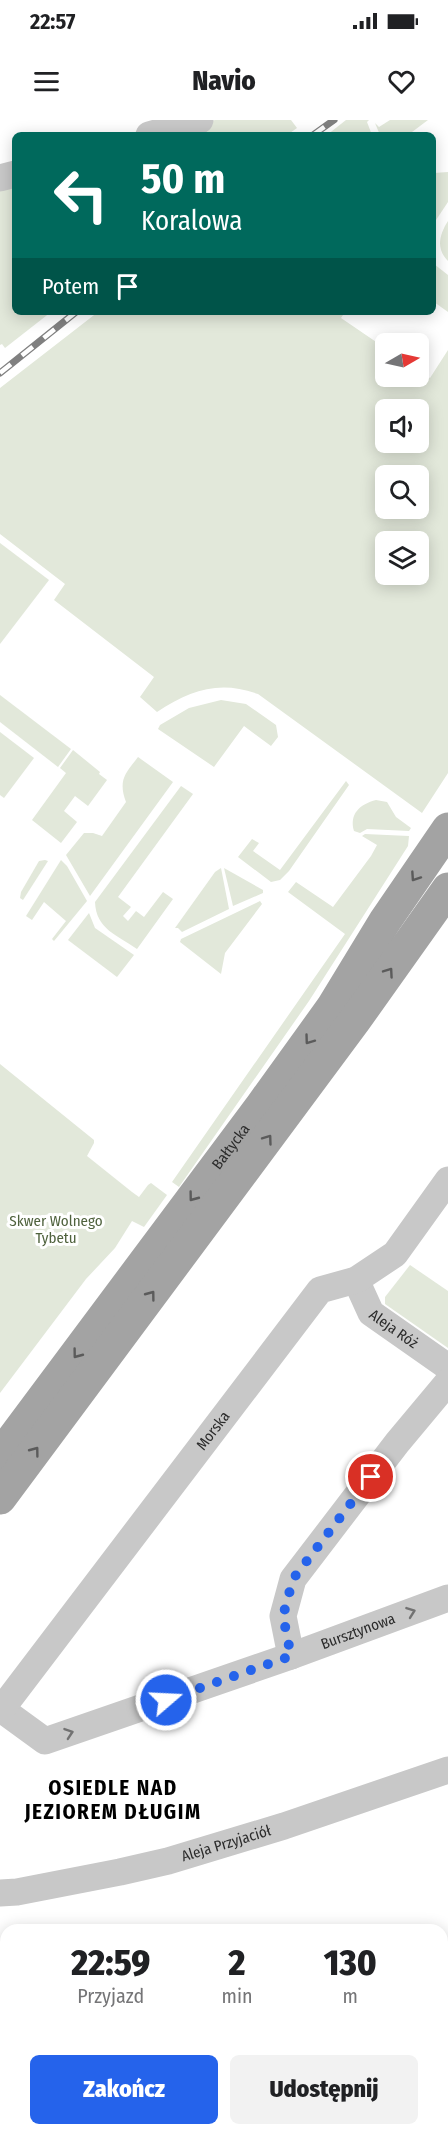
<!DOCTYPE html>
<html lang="pl">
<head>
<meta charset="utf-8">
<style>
	:root { --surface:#fff; --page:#f2f2f2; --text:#202124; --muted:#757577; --accent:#2563eb }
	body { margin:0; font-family:"Fira Sans Condensed",sans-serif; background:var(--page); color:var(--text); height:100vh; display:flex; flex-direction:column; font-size:22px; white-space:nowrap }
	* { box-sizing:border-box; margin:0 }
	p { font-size:20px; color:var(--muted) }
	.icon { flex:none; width:33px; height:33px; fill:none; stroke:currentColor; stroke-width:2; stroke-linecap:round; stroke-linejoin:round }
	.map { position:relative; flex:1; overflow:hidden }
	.panel { position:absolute; left:0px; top:1804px; width:448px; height:212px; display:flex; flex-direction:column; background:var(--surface); border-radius:18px 18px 0 0; box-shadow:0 3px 15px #0003 }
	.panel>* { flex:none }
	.banner { position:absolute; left:12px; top:12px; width:424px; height:183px; border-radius:9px; box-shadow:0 3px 15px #0003; background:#00695c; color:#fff; overflow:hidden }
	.needle { width:39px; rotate:81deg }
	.tools { position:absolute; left:375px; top:213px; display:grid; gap:12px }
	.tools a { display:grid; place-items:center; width:54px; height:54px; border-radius:9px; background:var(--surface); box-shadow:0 3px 15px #0003; font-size:30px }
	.pin { position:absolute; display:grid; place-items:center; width:51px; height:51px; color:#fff; margin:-26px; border:3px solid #fff; border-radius:50%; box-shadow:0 2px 6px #0007 }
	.me { position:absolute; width:66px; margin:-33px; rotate:71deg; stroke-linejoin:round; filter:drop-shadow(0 0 4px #0008) }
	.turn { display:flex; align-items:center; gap:21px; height:126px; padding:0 30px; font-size:27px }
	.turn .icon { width:78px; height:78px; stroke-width:2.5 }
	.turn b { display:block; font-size:42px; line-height:51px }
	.then { display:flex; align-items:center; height:57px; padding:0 30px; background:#0003; gap:12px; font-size:22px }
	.eta { display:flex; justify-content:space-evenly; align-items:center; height:102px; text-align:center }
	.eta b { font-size:36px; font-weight:800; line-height:42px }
	.primary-button { display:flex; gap:12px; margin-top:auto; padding:12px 30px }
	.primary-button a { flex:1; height:69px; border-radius:9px; background:var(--accent); color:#fff; font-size:24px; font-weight:800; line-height:69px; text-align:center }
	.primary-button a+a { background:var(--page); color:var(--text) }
	.status { display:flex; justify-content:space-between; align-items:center; height:42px; padding:0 30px; background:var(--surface); direction:ltr }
	.status svg { height:16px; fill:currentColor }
	header { display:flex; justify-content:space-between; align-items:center; height:78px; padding:0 30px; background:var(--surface); font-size:27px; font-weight:800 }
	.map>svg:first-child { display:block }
</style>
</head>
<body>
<div class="status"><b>22:57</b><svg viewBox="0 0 49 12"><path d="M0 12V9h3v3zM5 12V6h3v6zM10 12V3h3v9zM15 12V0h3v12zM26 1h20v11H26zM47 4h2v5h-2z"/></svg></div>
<header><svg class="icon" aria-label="menu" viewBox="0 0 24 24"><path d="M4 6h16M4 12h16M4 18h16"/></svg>Navio<svg class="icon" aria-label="heart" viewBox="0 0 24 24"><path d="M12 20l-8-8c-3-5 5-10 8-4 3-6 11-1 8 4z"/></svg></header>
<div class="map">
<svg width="448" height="2015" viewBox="0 0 448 2015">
	<rect width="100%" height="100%" fill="#fff"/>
	<g fill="#e2e8da" fill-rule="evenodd">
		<path d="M215,0H291L297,8L287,15H169Z"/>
		<path d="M346,0H369L367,2L372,15H327Z"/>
		<path d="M390,0H428L408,15H380L375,3L379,7Z"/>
		<path d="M448,52V82L434,103V53Z"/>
		<path d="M15,65V192H51L5,228L2,224L0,225V70Z"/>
		<path d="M448,101V141C436,129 439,115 448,101Z"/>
		<path d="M434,144L448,155V192L434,182Z"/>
		<path d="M98,192H345L341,198L385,228L386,256H418L419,251L430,258L448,230V653L422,693L258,574C219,560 191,570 157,592L140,577L154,557L54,480L65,464L0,414V268ZM386,290H418V322H386ZM386,356H418V388H386ZM386,422H418V454H386Z"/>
		<path d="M0,423L49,460L0,524Z"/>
		<path d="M0,575L71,629L58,647L0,602Z"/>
		<path d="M221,580L246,584L276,605L278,617L271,626L244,606L214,647L158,609L160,605L189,588Z"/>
		<path d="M0,612L34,638L4,678L0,675Z"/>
		<path d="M73,630L100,652L99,654L107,660L88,686L75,676L64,691L77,702L61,723L32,700L66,653L60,648Z"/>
		<path d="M138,637L173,662L90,776L66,735L84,713H93L102,716L126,682C118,660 125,654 138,637Z"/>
		<path d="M346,661L349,665L289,751L280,760L271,762L238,737L252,719L259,723L253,731L280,750Z"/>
		<path d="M181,666L193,674L118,777L131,787L123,796L128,801L136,791L144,797L163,772L173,779L137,829C117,815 96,809 95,782Z"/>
		<path d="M376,680L387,682L396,697L411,708L409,711L367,709L360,713L354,711C349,694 360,684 376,680Z"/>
		<path d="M365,714L409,716L408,726L309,881L179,1067L172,1062L345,814L288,772L296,762L333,787L371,736L377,725L362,716Z"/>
		<path d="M45,740L48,741L23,780L20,778L21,772L39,741Z"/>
		<path d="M61,740L67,746L87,781L54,821L52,819L66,801L44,782L32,800L26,796Z"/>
		<path d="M221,748L229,789L182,812L178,808H175L215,752Z"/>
		<path d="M224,748L263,770V773L233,786Z"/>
		<path d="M260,781L262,784L225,833L221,854L180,822L181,819Z"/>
		<path d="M89,793L95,808L134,835L117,857L68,820Z"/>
		<path d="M0,944L94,1020V1023L87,1036L132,1072L139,1077L148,1065L151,1063L167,1075L144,1107L132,1101L115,1128L86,1159L0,1273Z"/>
		<path d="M410,1145L448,1171V1228L385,1184V1177Z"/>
	</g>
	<path fill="#c7dbe7" d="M448,1881V2015H0V1923L6,1922V2010H442V1882Z"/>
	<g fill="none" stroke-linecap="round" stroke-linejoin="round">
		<g stroke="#c8c8c8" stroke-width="27">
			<path d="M149,15L200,0"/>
			<path d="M0,58L15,54"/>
			<path id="s1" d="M356,1160L371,1193L448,1247"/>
			<path d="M291,1536L283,1496L293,1459L397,1323L448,1262"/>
			<path id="s2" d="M1,1589L45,1621L291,1536L448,1478"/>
			<path id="s3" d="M0,1591L320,1170L356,1160L395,1134L448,1060"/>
			<path id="s4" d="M0,1773L17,1772L120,1752L168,1741L284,1706L448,1650"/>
		</g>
		<g stroke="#a3a3a3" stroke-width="33">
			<path id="s5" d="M0,1336L262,985L332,888L385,801L448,709"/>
			<path d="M0,1378L355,900L448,769"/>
		</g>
		<defs>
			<g id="rail">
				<path d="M313,15L334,0"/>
				<path d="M0,253L76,192"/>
			</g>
		</defs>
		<use href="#rail" stroke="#808080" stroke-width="7"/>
		<use href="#rail" stroke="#fff" stroke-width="4.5" stroke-dasharray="14" stroke-linecap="butt"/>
	</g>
	<defs><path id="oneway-chevron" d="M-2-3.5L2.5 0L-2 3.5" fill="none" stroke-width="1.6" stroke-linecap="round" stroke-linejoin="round" transform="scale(1.5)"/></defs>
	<g stroke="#5b5b5b">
		<use href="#oneway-chevron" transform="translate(415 757) rotate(124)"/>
		<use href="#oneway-chevron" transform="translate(389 852) rotate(-55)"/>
		<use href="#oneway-chevron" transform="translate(309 920) rotate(126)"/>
		<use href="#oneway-chevron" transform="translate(268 1019) rotate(-54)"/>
		<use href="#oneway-chevron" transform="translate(193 1077) rotate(127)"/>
		<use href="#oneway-chevron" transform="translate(151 1175) rotate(-53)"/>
		<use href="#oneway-chevron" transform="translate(77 1234) rotate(127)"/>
		<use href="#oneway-chevron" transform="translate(35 1331) rotate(-53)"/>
	</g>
	<g stroke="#727272">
		<use href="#oneway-chevron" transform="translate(411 1492) rotate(-20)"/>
		<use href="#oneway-chevron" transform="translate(69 1613) rotate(-19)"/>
	</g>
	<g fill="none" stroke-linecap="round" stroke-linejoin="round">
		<path stroke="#2563eb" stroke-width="10" stroke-dasharray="0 18" d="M166,1580L291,1536L283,1496L293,1459L371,1357"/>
	</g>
	<g text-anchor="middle" stroke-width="6" stroke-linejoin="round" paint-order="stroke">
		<g font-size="15" fill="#2b2b2b" stroke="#fff">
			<text dy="5" stroke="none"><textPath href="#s5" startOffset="386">Bałtycka</textPath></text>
			<text dy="5" stroke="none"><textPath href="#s1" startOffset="64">Aleja Róż</textPath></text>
			<text dy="5" stroke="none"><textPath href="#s3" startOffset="352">Morska</textPath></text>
			<text dy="5" stroke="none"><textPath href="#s2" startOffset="386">Bursztynowa</textPath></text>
			<text dy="5" stroke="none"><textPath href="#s4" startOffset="232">Aleja Przyjaciół</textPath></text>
		</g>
		<g font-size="15" fill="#4f623d" stroke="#fff">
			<text x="56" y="1106">Skwer Wolnego<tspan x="56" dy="17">Tybetu</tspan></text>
		</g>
		<g font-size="21" font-weight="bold" letter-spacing="1.5" fill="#000" stroke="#fff">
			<text x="113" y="1675">OSIEDLE NAD<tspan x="113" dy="24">JEZIOREM DŁUGIM</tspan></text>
		</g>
	</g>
</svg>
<div class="tools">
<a><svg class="needle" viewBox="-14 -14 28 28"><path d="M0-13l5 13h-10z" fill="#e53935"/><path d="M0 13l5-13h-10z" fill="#757577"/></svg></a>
<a><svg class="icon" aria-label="sound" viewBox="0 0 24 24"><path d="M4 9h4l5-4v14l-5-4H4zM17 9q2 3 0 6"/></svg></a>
<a><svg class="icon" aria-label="search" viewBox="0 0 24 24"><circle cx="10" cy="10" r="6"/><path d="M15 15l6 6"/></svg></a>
<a><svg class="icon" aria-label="layers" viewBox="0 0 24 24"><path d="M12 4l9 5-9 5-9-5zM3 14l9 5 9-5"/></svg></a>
</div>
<div class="pin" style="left:371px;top:1357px;background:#d93025"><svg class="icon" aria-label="arrive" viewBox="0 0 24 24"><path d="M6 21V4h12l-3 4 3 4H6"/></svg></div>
<svg class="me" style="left:166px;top:1580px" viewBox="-20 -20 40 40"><circle r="17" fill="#2563eb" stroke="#fff" stroke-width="3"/><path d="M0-11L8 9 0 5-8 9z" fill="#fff"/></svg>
<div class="banner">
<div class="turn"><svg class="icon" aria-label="left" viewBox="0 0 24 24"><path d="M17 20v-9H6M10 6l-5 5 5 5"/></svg><div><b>50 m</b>Koralowa</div></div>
<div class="then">Potem<svg class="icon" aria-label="arrive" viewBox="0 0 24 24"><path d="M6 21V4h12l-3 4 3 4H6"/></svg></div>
</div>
<section class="panel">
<div class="eta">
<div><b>22:59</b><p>Przyjazd</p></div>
<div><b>2</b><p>min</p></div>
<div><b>130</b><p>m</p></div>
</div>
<div class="primary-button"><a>Zakończ</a><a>Udostępnij</a></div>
</section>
</div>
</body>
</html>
